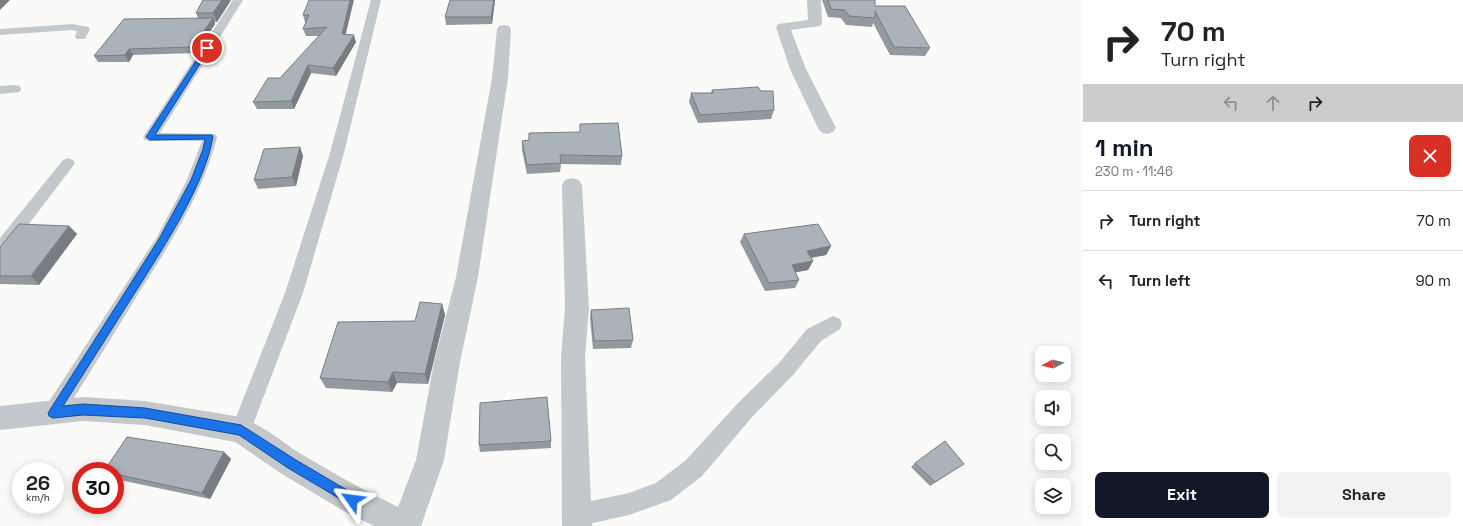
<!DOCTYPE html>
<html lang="en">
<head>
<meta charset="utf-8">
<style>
	:root { --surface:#fff; --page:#f2f2f2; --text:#222; --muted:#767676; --line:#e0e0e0; --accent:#111827 }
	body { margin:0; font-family:"Space Grotesk",sans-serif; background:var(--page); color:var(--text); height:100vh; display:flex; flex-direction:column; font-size:15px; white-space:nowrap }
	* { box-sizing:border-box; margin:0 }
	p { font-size:13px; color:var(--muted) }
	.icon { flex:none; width:22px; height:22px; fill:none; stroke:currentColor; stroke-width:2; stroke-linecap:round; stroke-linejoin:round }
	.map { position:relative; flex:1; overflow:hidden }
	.sheet { display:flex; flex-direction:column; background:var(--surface); width:380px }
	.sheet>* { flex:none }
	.hud { background:#fff; color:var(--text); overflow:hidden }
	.needle { width:26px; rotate:263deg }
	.buttons { position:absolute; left:1035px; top:346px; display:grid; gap:8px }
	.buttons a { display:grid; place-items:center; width:36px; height:36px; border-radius:8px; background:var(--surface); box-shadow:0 2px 10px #0003; font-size:20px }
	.speed { position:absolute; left:12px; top:462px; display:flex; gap:8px; font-size:20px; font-weight:700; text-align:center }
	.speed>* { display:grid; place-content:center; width:52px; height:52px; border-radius:50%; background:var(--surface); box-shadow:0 2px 10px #0003; line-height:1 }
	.speed small { font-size:10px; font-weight:400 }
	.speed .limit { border:6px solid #d22; background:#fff; color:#111 }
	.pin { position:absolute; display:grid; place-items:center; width:34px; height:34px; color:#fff; margin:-17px; border:2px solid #fff; border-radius:50%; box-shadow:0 1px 4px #0007 }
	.me { position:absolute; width:44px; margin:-22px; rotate:301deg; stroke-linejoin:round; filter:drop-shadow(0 0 3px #0008) }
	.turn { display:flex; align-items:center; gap:14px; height:84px; padding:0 12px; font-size:18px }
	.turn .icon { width:52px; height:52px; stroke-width:2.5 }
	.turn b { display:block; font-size:28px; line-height:34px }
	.lanes { display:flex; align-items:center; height:38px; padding:0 12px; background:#0003; justify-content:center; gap:20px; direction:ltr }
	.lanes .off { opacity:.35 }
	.round { display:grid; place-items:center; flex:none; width:42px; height:42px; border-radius:8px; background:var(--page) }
	.head { display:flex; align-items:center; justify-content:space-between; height:68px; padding:0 12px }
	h1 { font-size:24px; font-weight:700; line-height:30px; color:var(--accent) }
	.button { display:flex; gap:8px; margin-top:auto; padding:8px 12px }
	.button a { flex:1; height:46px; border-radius:8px; background:var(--accent); color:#fff; font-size:16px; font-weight:700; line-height:46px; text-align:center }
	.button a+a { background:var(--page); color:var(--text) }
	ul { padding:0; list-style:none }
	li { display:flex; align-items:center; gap:12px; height:60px; padding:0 12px; border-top:1px solid var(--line) }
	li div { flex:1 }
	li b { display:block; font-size:15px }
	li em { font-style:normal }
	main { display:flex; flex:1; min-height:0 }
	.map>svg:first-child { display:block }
</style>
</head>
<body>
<main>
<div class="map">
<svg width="1083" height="526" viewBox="0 0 1083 526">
	<rect width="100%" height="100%" fill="#fafaf8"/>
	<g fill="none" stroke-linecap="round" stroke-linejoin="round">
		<g fill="#c3c8cc" fill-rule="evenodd">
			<path d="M233,0H243L160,133L215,134L217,137C204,191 170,244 140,291C114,334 87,377 60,420L53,423L46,420L43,413L46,406L157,237L187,180L202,141H150L145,140L143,137Z"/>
			<path d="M371,0H381L344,153L303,293L251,430L248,437L241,440L234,437L231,430L285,293L330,153Z"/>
			<path d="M72,24L88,27L90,29L85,39H77L75,37L77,31L72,30L0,35V29Z"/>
			<path d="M15,85L20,86L21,89L20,92L0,94V86Z"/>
			<path d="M68,158L73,160L75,163L73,166L6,254L0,256V238L63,160Z"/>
			<path d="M833,316L840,319L842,324L840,329L821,341L793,375L753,416L702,476L671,500L629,515L579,526L569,523L566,515L569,507L577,504L629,493L656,483L686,460L739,402L779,363L807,329Z"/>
		</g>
		<g fill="#c3c8cc" fill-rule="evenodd">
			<path d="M807,0H821L822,23L820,26L791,30L806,69L836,128L833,132L827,134L821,132L818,128L790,69L776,27L778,24L808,20Z"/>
			<path d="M504,25L509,26L511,29L508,78L478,277L460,362L444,460L421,526H374L342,510L282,474L235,442L145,425L83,421L0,430V406L83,397L145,401L241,417C263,426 282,441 301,454C333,473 365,491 398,507L416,460L434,362L456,277L492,78L497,29L499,26Z"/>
			<path d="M572,178L579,180L582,185L589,308L585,357L592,526H562L561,357L565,308L562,185L565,180Z"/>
		</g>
	</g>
	<g fill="#929a9f">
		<path d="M231,0L217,22H215V24L196,53L133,55L129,62H98L94,56L198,18L196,13Z"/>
		<path d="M309,0L346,34L356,42L336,76L311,73L294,109H257L253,102L280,78L319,36H306L303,29L306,22H305L303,15Z"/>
		<path d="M450,0H495L492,24L446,25L445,17Z"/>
		<path d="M822,0H875V6L930,48L925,56L890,55L873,23L872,27L846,25L841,18L828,17Z"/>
		<path d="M712,90L774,110L771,119L698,123L689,102L691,93H711Z"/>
		<path d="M522,141L622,156L621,165L561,164L560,172L527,174L522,150Z"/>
		<path d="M300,147L303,156L296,186L258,189L254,180Z"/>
		<path d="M69,226L77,234L39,285L0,284V247Z"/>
		<path d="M744,234L831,246L826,255L811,258L813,261L808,270L795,272L799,280L795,288L765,291L740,242Z"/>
		<path d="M442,304L445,315L428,384L397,383L392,392L326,388L320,378L415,321Z"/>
		<path d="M591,310L633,340L631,348L593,349L590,318Z"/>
		<path d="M551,441V448L480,452L479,445Z"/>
		<path d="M224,452L231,459L210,499L115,479V471Z"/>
		<path d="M915,463L959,467L930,486L911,467Z"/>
	</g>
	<g fill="#777d82">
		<path d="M0,0H10L0,10Z"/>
		<path d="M222,0H231L217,22L213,13Z"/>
		<path d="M350,0H354L344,41L342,34Z"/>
		<path d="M494,0H495L492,24L491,17Z"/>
		<path d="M213,18L215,24L196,53L193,47Z"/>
		<path d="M354,35L356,42L336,76L333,68Z"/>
		<path d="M129,49L133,55L129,62L125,55Z"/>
		<path d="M308,65L311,73L294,109L291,101Z"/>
		<path d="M300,147L303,156L296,186L292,177Z"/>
		<path d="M69,226L77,234L39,285L31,276Z"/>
		<path d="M831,246L826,255L802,259L807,251Z"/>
		<path d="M813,261L808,270L788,274L792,265Z"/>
		<path d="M442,304L445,315L428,384L425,374Z"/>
		<path d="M393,372L397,383L392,392L388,382Z"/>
		<path d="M224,452L231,459L210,499L202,493Z"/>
	</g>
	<g fill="#aab3b9" stroke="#777d82">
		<path d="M203,0H222L213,13H196Z"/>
		<path d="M309,0H350L342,34L354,35L333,68L308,65L291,101L253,102L268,78H280L327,27L303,29L309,15H303Z"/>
		<path d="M450,0H494L491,17H445Z"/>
		<path d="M828,0H875V6H905L930,48L894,47L875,11V18L849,16L845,10L831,9Z"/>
		<path d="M213,18L193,47L129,49L125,55L94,56L124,19Z"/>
		<path d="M758,87L761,91H773L774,110L700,115L691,93H713L712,90Z"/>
		<path d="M618,123L622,156L560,155L561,163L527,165L522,141L529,140V133L580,132V124Z"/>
		<path d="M300,147L292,177L254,180L264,149Z"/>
		<path d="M19,224L69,226L31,276H0V247Z"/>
		<path d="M818,224L831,246L807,251L813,261L792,265L799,280L769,283L744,234Z"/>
		<path d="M420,302L442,304L425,374L393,372L388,382L320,378L338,322L415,321Z"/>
		<path d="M629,308L633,340L594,341L591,310Z"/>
		<path d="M547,397L551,441L479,445L480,403Z"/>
		<path d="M127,437L224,452L202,493L115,474V471H104Z"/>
		<path d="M945,441L964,464L935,482L915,463Z"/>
	</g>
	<path fill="#1a73e8" stroke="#114b97" d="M205,47L210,48L155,135H212L213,137C205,183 168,240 143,280C116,322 90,364 63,406L83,404L145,408L241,425L296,460L357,496L358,500L357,504L352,506L288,468L239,435L145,418L83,415L53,418L49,416L48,413L159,239L191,180L203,149L205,139L150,140L146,137Z"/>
</svg>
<div class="buttons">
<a><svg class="needle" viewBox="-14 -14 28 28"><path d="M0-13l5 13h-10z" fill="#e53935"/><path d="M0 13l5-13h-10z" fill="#767676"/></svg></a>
<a><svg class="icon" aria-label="sound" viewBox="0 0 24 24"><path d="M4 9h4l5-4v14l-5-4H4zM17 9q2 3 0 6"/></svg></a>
<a><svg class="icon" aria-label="search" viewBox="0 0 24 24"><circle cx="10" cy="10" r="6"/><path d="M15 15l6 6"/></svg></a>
<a><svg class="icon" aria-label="layers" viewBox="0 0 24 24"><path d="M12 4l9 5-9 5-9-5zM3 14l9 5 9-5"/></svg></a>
</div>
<div class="speed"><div>26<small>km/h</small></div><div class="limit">30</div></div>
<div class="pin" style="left:207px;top:48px;background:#d93025"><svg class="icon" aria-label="arrive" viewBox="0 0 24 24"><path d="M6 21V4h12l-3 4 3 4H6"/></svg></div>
<svg class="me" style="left:352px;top:500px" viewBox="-20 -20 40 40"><path d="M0-17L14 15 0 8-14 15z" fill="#1a73e8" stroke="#fff" stroke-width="4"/></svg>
</div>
<section class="sheet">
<div class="hud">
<div class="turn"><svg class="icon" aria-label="right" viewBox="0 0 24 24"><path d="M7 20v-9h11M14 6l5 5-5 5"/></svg><div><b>70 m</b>Turn right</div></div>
<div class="lanes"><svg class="icon off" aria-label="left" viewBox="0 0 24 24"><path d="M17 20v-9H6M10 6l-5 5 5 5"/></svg><svg class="icon off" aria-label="ahead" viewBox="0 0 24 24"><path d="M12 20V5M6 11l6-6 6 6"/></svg><svg class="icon" aria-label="right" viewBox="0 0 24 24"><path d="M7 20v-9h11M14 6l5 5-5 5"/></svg></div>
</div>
<div class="head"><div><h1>1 min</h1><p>230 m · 11:46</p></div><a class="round" style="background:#d93025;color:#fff"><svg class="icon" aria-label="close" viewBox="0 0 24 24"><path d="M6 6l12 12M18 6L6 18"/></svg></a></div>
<ul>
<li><svg class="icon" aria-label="right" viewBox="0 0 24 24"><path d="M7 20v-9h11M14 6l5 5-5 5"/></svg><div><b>Turn right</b></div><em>70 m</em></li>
<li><svg class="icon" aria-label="left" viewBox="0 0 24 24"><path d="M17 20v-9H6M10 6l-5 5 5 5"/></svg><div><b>Turn left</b></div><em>90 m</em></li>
</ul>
<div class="button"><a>Exit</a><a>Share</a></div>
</section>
</main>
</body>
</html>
